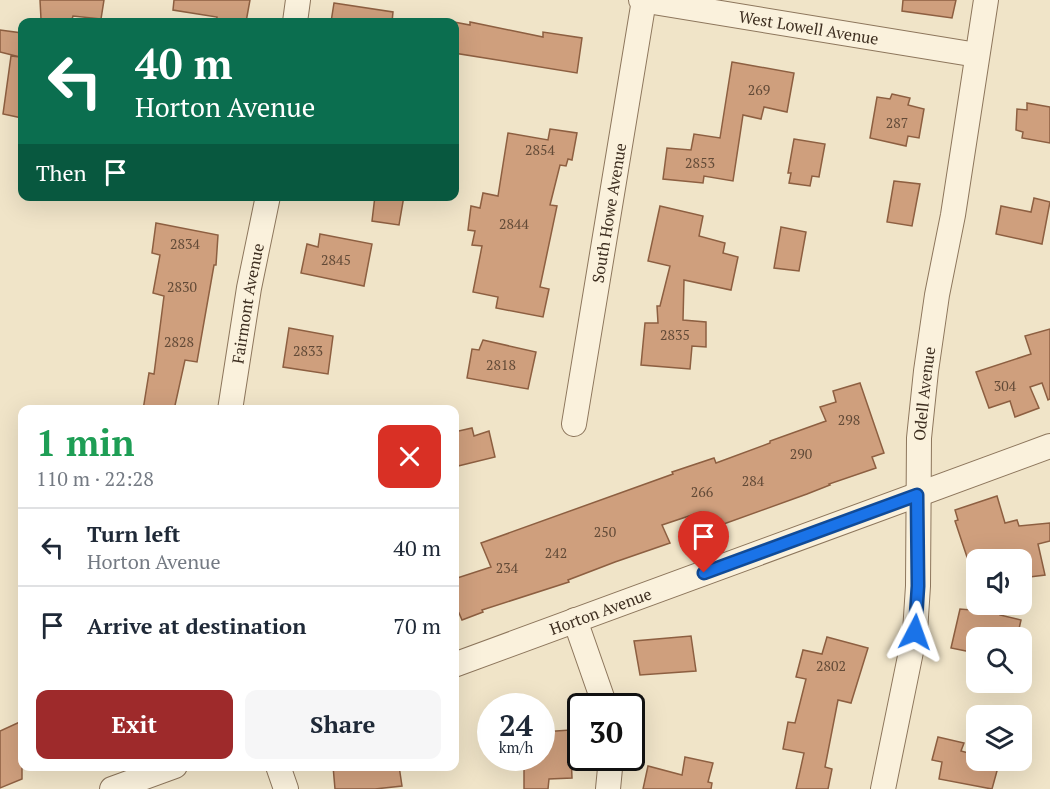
<!DOCTYPE html>
<html lang="en">
<head>
<meta charset="utf-8">
<style>
	:root { --surface:#fff; --page:#f6f6f7; --text:#1f2937; --muted:#747a83; --line:#e0e1e3; --accent:#9e2a2b }
	body { margin:0; font-family:"PT Serif",serif; background:var(--page); color:var(--text); height:100vh; display:flex; flex-direction:column; font-size:22px; white-space:nowrap }
	* { box-sizing:border-box; margin:0 }
	p { font-size:20px; color:var(--muted) }
	.icon { flex:none; width:33px; height:33px; fill:none; stroke:currentColor; stroke-width:2; stroke-linecap:round; stroke-linejoin:round }
	.map { position:relative; flex:1; overflow:hidden }
	.panel { position:absolute; left:18px; top:405px; width:441px; height:366px; display:flex; flex-direction:column; background:var(--surface); border-radius:12px; box-shadow:0 6px 24px #0002 }
	.panel>* { flex:none }
	.hud { position:absolute; left:18px; top:18px; width:441px; height:183px; border-radius:12px; box-shadow:0 6px 24px #0002; background:#0b6e4f; color:#fff; overflow:hidden }
	.buttons { position:absolute; left:966px; top:549px; display:grid; gap:12px }
	.buttons a { display:grid; place-items:center; width:66px; height:66px; border-radius:12px; background:var(--surface); box-shadow:0 6px 24px #0002; font-size:30px }
	.speed { position:absolute; left:477px; top:693px; display:flex; gap:12px; font-size:30px; font-weight:700; text-align:center }
	.speed>* { display:grid; place-content:center; width:78px; height:78px; border-radius:50%; background:var(--surface); box-shadow:0 6px 24px #0002; line-height:1 }
	.speed small { font-size:15px; font-weight:400 }
	.speed .limit { border:3px solid #111; border-radius:9px; background:#fff; color:#111 }
	.pin { position:absolute; display:grid; place-items:center; width:51px; height:51px; color:#fff; margin:-62px -26px; border-radius:50% 50% 50% 0; rotate:-45deg; box-shadow:0 0 6px #0007 }
	.pin .icon { rotate:45deg }
	.me { position:absolute; width:66px; margin:-33px; rotate:4deg; stroke-linejoin:round; filter:drop-shadow(0 0 4px #0008) }
	.turn { display:flex; align-items:center; gap:21px; height:126px; padding:0 18px; font-size:27px }
	.turn .icon { width:78px; height:78px; stroke-width:2.5 }
	.turn b { display:block; font-size:42px; line-height:51px }
	.then { display:flex; align-items:center; height:57px; padding:0 18px; background:#0003; gap:12px; font-size:22px }
	.round { display:grid; place-items:center; flex:none; width:63px; height:63px; border-radius:12px; background:var(--page) }
	.overview { display:flex; align-items:center; justify-content:space-between; height:102px; padding:0 18px }
	h1 { font-size:36px; font-weight:700; line-height:45px; color:#1e9e55 }
	.cta { display:flex; gap:12px; margin-top:auto; padding:12px 18px }
	.cta a { flex:1; height:69px; border-radius:12px; background:var(--accent); color:#fff; font-size:24px; font-weight:700; line-height:69px; text-align:center }
	.cta a+a { background:var(--page); color:var(--text) }
	ul { padding:0; list-style:none }
	li { display:flex; align-items:center; gap:18px; height:78px; padding:0 18px; border-top:2px solid var(--line) }
	li div { flex:1 }
	li b { display:block; font-size:22px }
	li em { font-style:normal }
	.map>svg:first-child { display:block }
</style>
</head>
<body>
<div class="map">
<svg width="1050" height="789" viewBox="0 0 1050 789">
	<rect width="100%" height="100%" fill="#f0e4c8"/>
	<g fill="#cf9f7d" stroke="#8d5f41" stroke-width="1.5">
		<path d="M40,0H104L101,19L73,16L71,22H66L41,19Z"/>
		<path d="M174,0H250L246,22H216L217,17L173,10Z"/>
		<path d="M903,0H956L952,18L902,11Z"/>
		<path d="M334,3L393,12L392,22H331Z"/>
		<path d="M454,22L470,25V22L543,37V32L582,38L577,73L454,53Z"/>
		<path d="M0,30L22,33V118L3,114L11,56L20,57L0,52Z"/>
		<path d="M732,62L794,73L787,112L764,107L761,119L743,115L733,181L704,176L703,183L663,179L667,148L691,150L694,134L720,138Z"/>
		<path d="M892,94L910,98L908,105L924,109L919,138L908,136L906,146L870,138L877,97L890,99Z"/>
		<path d="M1027,103L1050,107V143L1022,138L1023,132L1016,130L1017,109L1027,110Z"/>
		<path d="M550,129L577,133L572,160L568,159L566,166L560,165L550,205L557,206L540,287L549,289L543,317L496,308L498,297L473,292L482,246L472,245L475,231L468,230L471,206L480,208L483,193L498,196L508,133L548,140Z"/>
		<path d="M794,139L825,144L819,177L812,176L810,186L789,183L791,173H788Z"/>
		<path d="M894,181L920,184L912,226L887,222Z"/>
		<path d="M375,196H404L399,225L372,221Z"/>
		<path d="M1034,198L1050,202L1042,244L996,234L1001,206L1031,212Z"/>
		<path d="M660,206L703,216L699,236L725,243L723,253L738,257L731,290L684,280L683,320L706,322V347L692,346L690,369L641,365L645,323H658L657,306H660L670,266L648,261Z"/>
		<path d="M156,223L218,235L216,265H214L197,362L185,360L174,410H143L149,373L154,374L164,296L153,293L160,255L152,253Z"/>
		<path d="M781,227L806,232L799,271L774,268Z"/>
		<path d="M320,234L372,244L364,286L301,273L307,244L318,247Z"/>
		<path d="M289,328L333,336L328,374L283,367Z"/>
		<path d="M1050,329V399L1048,400L1042,383L1030,387L1039,408L1015,417L1010,401L989,408L976,372L1031,354L1025,336Z"/>
		<path d="M483,340L536,352L528,389L467,378L472,349L479,350Z"/>
		<path d="M860,383L884,453L872,457L876,468L829,484L830,485L807,494L707,530L701,512L662,525L670,543L615,562L568,580L569,582L482,610L483,612L462,620L459,613L454,615V579L491,567L481,543L673,474L672,472L714,458L716,463L770,443V441L826,421L820,407L836,402L833,391Z"/>
		<path d="M472,428L474,436L489,431L495,457L454,467V432Z"/>
		<path d="M997,496L1005,523L1017,520L1019,526L1050,523V541L1038,544L1045,575L1022,578V560H968L955,521L958,520L955,510Z"/>
		<path d="M970,604H1003L1000,615L1021,620L1017,638H976V653L951,648L960,609L971,610Z"/>
		<path d="M691,636L696,671L640,675L634,641Z"/>
		<path d="M827,637L868,648L851,703L838,700L825,767L832,769L828,789H796L804,753L783,749L788,722L795,723L806,679L796,677L803,650L822,654Z"/>
		<path d="M22,721V779L0,788V731Z"/>
		<path d="M570,730L572,778L549,779L548,789H524V758H542V732Z"/>
		<path d="M938,737L964,743L961,751L976,755V760H1000L992,789L939,779L942,762L932,760Z"/>
		<path d="M685,757L713,763L708,782L712,783L711,789H643L648,766L682,775Z"/>
		<path d="M333,766H399L402,786L375,789H335Z"/>
	</g>
	<g fill="none" stroke-linecap="round" stroke-linejoin="round">
		<defs>
			<g id="minor">
				<path id="s1" d="M641,0L977,55"/>
				<path d="M295,22L298,0"/>
				<path id="s2" d="M230,410L249,288L268,196"/>
				<path id="s3" d="M574,424L644,0"/>
				<path d="M575,620L605,706"/>
				<path id="s4" d="M454,665L1050,446"/>
				<path d="M278,766L286,789"/>
				<path d="M112,789L175,766"/>
				<path d="M608,789L611,758"/>
				<path id="s5" d="M883,789L915,632L918,586L919,438L926,371L937,295L953,215L986,0"/>
			</g>
		</defs>
		<use href="#minor" stroke="#8d765c" stroke-width="26"/>
		<use href="#minor" stroke="#faf1dc" stroke-width="24"/>
	</g>
	<g fill="none" stroke-linecap="round" stroke-linejoin="round">
		<defs>
			<path id="route" d="M704,573L917,495L918,586L915,632"/>
		</defs>
		<use href="#route" stroke="#114b97" stroke-width="15"/>
		<use href="#route" stroke="#1a73e8" stroke-width="10"/>
	</g>
	<g text-anchor="middle" stroke-width="4.5" stroke-linejoin="round" paint-order="stroke">
		<g font-size="14" fill="#624a37">
			<text x="759" y="95">269</text>
			<text x="897" y="128">287</text>
			<text x="540" y="155">2854</text>
			<text x="700" y="168">2853</text>
			<text x="514" y="229">2844</text>
			<text x="185" y="249">2834</text>
			<text x="336" y="265">2845</text>
			<text x="182" y="292">2830</text>
			<text x="675" y="340">2835</text>
			<text x="179" y="347">2828</text>
			<text x="308" y="356">2833</text>
			<text x="501" y="370">2818</text>
			<text x="1005" y="391">304</text>
			<text x="849" y="425">298</text>
			<text x="801" y="459">290</text>
			<text x="753" y="486">284</text>
			<text x="702" y="497">266</text>
			<text x="605" y="537">250</text>
			<text x="556" y="558">242</text>
			<text x="507" y="573">234</text>
			<text x="831" y="671">2802</text>
		</g>
		<g font-size="16" fill="#3d2e20" stroke="#f7eed8">
			<text dy="6" stroke="none"><textPath href="#s1" startOffset="170">West Lowell Avenue</textPath></text>
			<text dy="6" stroke="none"><textPath href="#s3" startOffset="214">South Howe Avenue</textPath></text>
			<text dy="6" stroke="none"><textPath href="#s2" startOffset="108">Fairmont Avenue</textPath></text>
			<text dy="6" stroke="none"><textPath href="#s5" startOffset="399">Odell Avenue</textPath></text>
			<text dy="6" stroke="none"><textPath href="#s4" startOffset="156">Horton Avenue</textPath></text>
		</g>
	</g>
</svg>
<div class="buttons">
<a><svg class="icon" aria-label="sound" viewBox="0 0 24 24"><path d="M4 9h4l5-4v14l-5-4H4zM17 9q2 3 0 6"/></svg></a>
<a><svg class="icon" aria-label="search" viewBox="0 0 24 24"><circle cx="10" cy="10" r="6"/><path d="M15 15l6 6"/></svg></a>
<a><svg class="icon" aria-label="layers" viewBox="0 0 24 24"><path d="M12 4l9 5-9 5-9-5zM3 14l9 5 9-5"/></svg></a>
</div>
<div class="speed"><div>24<small>km/h</small></div><div class="limit">30</div></div>
<div class="pin" style="left:704px;top:573px;background:#d93025"><svg class="icon" aria-label="arrive" viewBox="0 0 24 24"><path d="M6 21V4h12l-3 4 3 4H6"/></svg></div>
<svg class="me" style="left:915px;top:632px" viewBox="-20 -20 40 40"><path d="M0-17L14 15 0 8-14 15z" fill="#1a73e8" stroke="#fff" stroke-width="4"/></svg>
<div class="hud">
<div class="turn"><svg class="icon" aria-label="left" viewBox="0 0 24 24"><path d="M17 20v-9H6M10 6l-5 5 5 5"/></svg><div><b>40 m</b>Horton Avenue</div></div>
<div class="then">Then<svg class="icon" aria-label="arrive" viewBox="0 0 24 24"><path d="M6 21V4h12l-3 4 3 4H6"/></svg></div>
</div>
<section class="panel">
<div class="overview"><div><h1>1 min</h1><p>110 m · 22:28</p></div><a class="round" style="background:#d93025;color:#fff"><svg class="icon" aria-label="close" viewBox="0 0 24 24"><path d="M6 6l12 12M18 6L6 18"/></svg></a></div>
<ul>
<li><svg class="icon" aria-label="left" viewBox="0 0 24 24"><path d="M17 20v-9H6M10 6l-5 5 5 5"/></svg><div><b>Turn left</b><p>Horton Avenue</p></div><em>40 m</em></li>
<li><svg class="icon" aria-label="arrive" viewBox="0 0 24 24"><path d="M6 21V4h12l-3 4 3 4H6"/></svg><div><b>Arrive at destination</b></div><em>70 m</em></li>
</ul>
<div class="cta"><a>Exit</a><a>Share</a></div>
</section>
</div>
</body>
</html>
